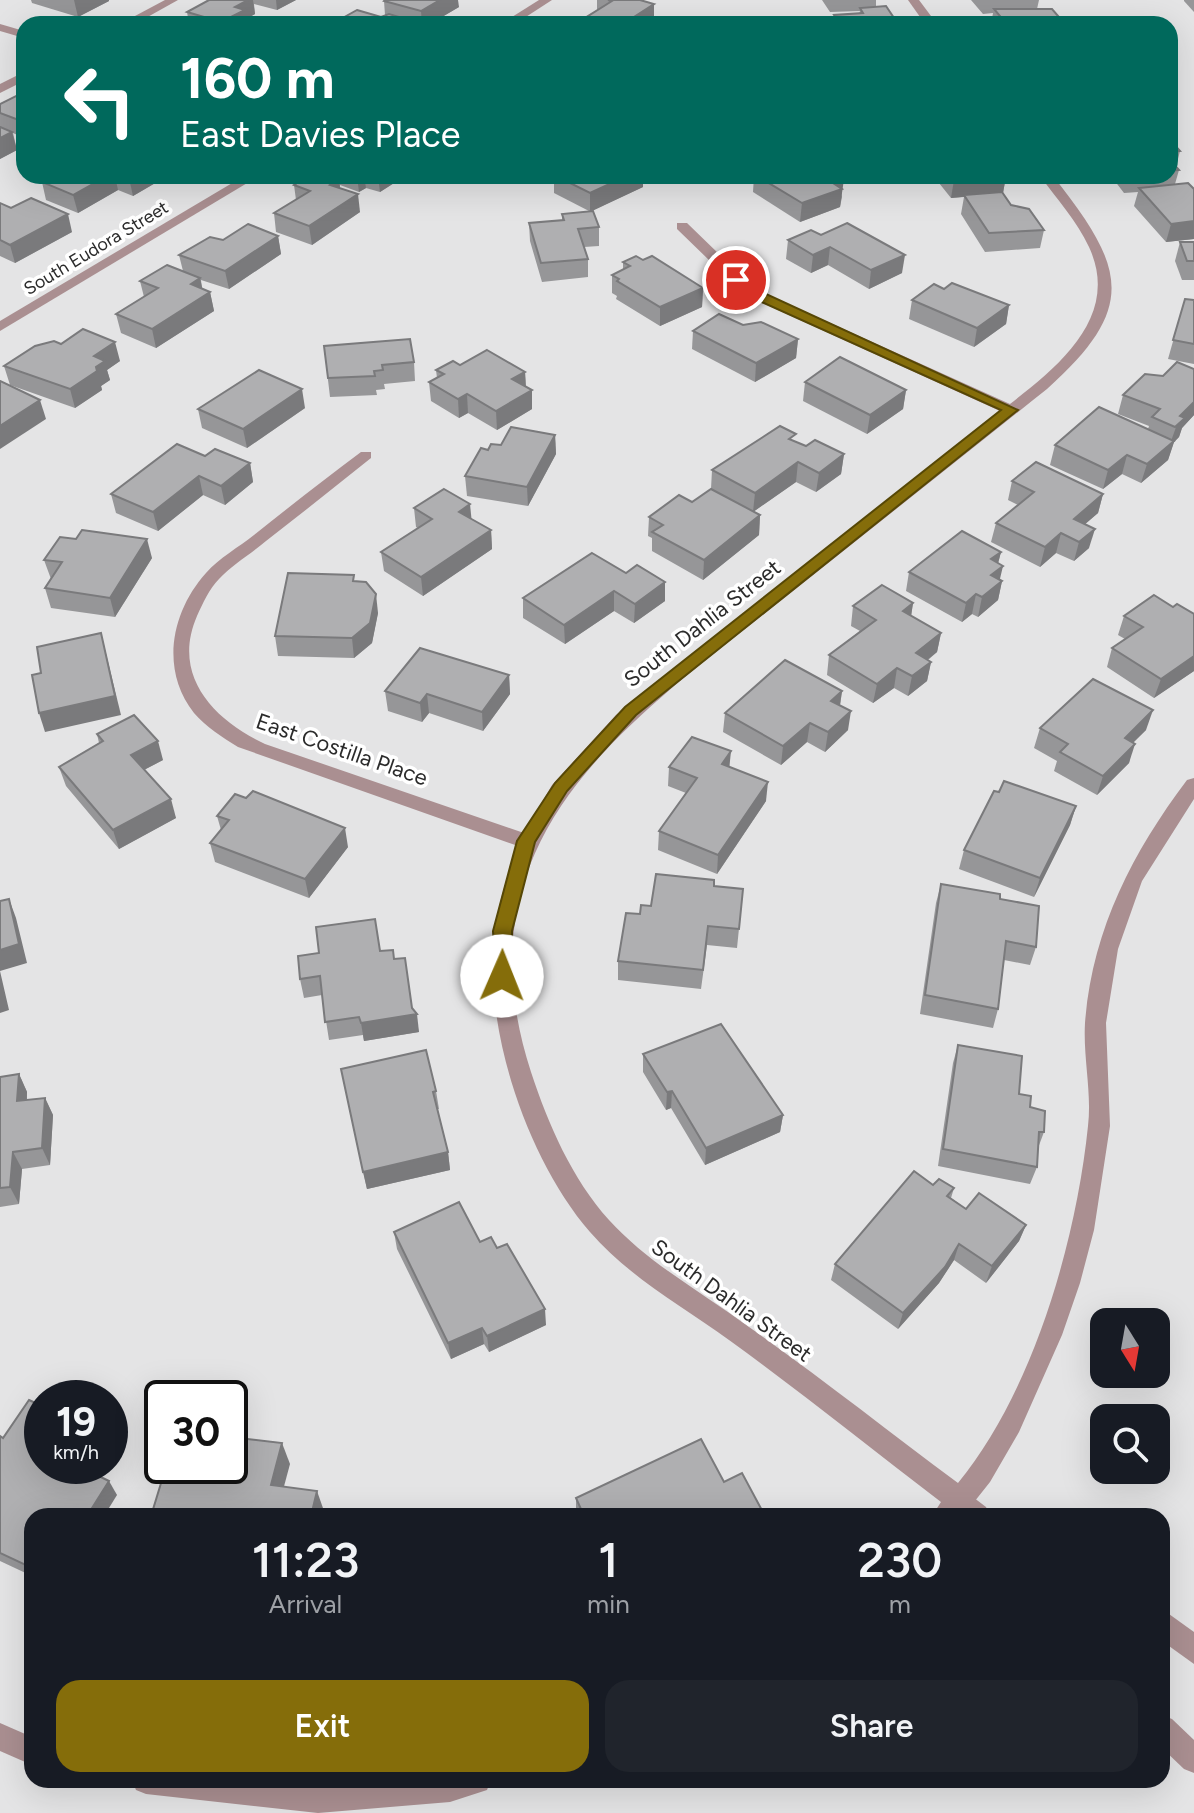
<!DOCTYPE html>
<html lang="en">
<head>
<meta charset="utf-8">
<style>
	:root { --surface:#171b24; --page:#20242c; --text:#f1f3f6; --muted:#9ea1a6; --accent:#856d0a }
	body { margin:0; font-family:Figtree,sans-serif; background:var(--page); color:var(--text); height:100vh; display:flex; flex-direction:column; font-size:30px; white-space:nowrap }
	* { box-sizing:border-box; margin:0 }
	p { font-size:26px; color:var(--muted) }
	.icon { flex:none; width:44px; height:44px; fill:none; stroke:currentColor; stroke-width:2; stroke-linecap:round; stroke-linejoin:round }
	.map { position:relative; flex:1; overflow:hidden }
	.details { position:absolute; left:24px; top:1508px; width:1146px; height:280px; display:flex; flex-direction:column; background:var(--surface); border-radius:24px; box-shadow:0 8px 32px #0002 }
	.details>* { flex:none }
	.banner { position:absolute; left:16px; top:16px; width:1162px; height:168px; border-radius:24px; box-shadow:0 8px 32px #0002; background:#00695c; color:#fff; overflow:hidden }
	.needle { width:52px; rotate:169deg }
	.fabs { position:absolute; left:1090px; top:1308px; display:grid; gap:16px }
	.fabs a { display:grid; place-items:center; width:80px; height:80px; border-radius:16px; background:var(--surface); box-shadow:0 8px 32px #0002; font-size:40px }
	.speed { position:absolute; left:24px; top:1380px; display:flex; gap:16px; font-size:40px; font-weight:700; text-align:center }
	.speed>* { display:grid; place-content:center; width:104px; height:104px; border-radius:50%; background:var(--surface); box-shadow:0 8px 32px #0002; line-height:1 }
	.speed small { font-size:20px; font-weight:400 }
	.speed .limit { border:4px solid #111; border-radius:12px; background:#fff; color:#111 }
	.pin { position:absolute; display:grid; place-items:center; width:68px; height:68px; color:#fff; margin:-34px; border:4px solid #fff; border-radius:50%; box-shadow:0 2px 8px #0007 }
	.me { position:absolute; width:88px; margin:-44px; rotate:1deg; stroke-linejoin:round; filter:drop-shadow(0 0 6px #0008) }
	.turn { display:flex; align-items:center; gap:28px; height:168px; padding:0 32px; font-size:36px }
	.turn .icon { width:104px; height:104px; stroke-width:2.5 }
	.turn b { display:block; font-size:56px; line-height:68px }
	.eta { display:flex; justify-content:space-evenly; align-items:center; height:136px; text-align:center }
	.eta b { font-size:48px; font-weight:600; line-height:56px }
	.cta { display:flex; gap:16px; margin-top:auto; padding:16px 32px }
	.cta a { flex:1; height:92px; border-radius:24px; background:var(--accent); color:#fff; font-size:32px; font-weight:600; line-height:92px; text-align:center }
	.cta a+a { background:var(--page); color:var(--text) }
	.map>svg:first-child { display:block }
</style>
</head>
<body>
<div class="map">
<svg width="1194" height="1813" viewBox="0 0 1194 1813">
	<rect width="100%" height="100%" fill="#e4e4e5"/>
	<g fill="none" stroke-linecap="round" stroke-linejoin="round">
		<g fill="#aa8f91" fill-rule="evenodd">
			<path d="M961,1488L986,1507L990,1516H958L948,1501L952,1492Z"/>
			<path d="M1162,1609L1194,1632V1664L1162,1641Z"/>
			<path d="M1162,1715L1172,1719L1194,1740V1773L1184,1769L1162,1748Z"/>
		</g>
		<g fill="#aa8f91" fill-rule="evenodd">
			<path d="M165,0H178L135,24H120Z"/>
			<path d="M539,0H552L515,24H501Z"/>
			<path d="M908,0H919L937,24H925Z"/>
			<path d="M0,24L24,31V38L0,31Z"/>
			<path d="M24,72V81L0,93V84Z"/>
			<path d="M244,176H259L0,331V321Z"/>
			<path d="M1040,176H1053C1124,266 1140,306 1047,389C959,459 871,529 783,599C623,726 455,838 531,1072C548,1124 572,1179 609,1220C649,1264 702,1292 749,1327C820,1377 888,1431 958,1483C1033,1392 1076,1242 1088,1126C1092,1092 1083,1058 1085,1023C1092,931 1132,853 1187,780L1194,778V799L1142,881L1118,949L1106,1023L1110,1126L1094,1230L1080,1283L1062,1335L1019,1432L990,1482L963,1516H932L941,1502C870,1448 801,1392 729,1340C682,1306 629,1277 590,1232C529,1161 487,1039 493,945C496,910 506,878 518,846L238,747C222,737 206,727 194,713C160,670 171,612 206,573C219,558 239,547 254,535C289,507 325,479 361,452H371V458C336,486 301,514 266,541C251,554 232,565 219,579C209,589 203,603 197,616C171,676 214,720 265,744L524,833L552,785L616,715L1000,411L745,295L677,229V223H687L755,289L1010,404C1059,366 1121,316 1089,247C1077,221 1057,199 1040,176Z"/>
			<path d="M0,1723L32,1737V1765L0,1751Z"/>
			<path d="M132,1780H272L312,1785L369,1780H491L487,1790L450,1802L318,1813L146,1794L136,1790Z"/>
		</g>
	</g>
	<g fill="#969698">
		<path d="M31,0H109V1L78,17L32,3Z"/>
		<path d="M209,0H296L277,10L254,4L255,14L246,19L247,24H189L187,12Z"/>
		<path d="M597,0H640L654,4V21L649,24H585V18L597,11Z"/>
		<path d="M822,0H876V7L894,18L893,24H833L834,15L859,14L860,11L830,12Z"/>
		<path d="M971,0H1039L1037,9L1065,24H991L993,13L983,14Z"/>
		<path d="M1184,0H1194V12L1184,1Z"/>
		<path d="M384,1L459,7L430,24H332L381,17L385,15Z"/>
		<path d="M24,92V138L13,133L17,150L0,159V104Z"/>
		<path d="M1170,142L1180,151L1176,167L1179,170L1175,184L1194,189V239L1166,242L1134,206L1138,192L1124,193L1111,176H1170Z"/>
		<path d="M47,176H156L157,182L133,196L118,190L78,213L46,200L42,182L48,179Z"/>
		<path d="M308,176H405L380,192L366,188L359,192L340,185V188L360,212L312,245L276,232L274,213L296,200L294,185Z"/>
		<path d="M554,176H643V187L591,211L599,227V246L584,247L588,259V277L542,282L530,241L529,223L562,220V214L589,211L554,193Z"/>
		<path d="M662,176H697L696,182H662Z"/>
		<path d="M754,176H839L842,197L840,207L800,222L753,192Z"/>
		<path d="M922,176H1006L1003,193L1011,205L1044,230L1040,248L985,252L961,214L964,197L951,198L935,178L924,179Z"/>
		<path d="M0,203L72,232L15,263L0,256Z"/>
		<path d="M821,235L902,273L869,289L828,265L811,273L786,259L788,240Z"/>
		<path d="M278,236L281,254L229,289L201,280L202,289L210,292L214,311L156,348L121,333L116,314L144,297L140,281L183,271L179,255L223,240Z"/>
		<path d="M1180,242H1194V280H1182L1175,261Z"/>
		<path d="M623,262L703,288L702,307L660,326L616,299L617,296L612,293V275L623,270Z"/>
		<path d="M1185,299L1194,300V364L1168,359Z"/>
		<path d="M912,300L1009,305L1006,324L974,347L909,319Z"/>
		<path d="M743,325L798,339L796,358L755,382L692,349L693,331Z"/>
		<path d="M61,344L120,361L107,370L110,380L101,386L102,390L75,408L10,385L4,366Z"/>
		<path d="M324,346L414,362L415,381L384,384L385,389L376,390L377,395L330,397Z"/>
		<path d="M460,365L525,372L526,387L532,390V409L497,430L468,413L459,418L431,401L429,382L437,378L436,370Z"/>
		<path d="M1194,369V415L1182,428L1179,437L1174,442L1168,460L1141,483L1122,474L1103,489L1050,465L1055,445L1148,429L1149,426L1118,414L1123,395L1163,376Z"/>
		<path d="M805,382L906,390L903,409L867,434L803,401Z"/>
		<path d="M305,408L247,448L202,428L198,409Z"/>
		<path d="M555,435L556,454L528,506L467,496L465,476L488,450L501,445Z"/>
		<path d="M795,441L806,446L844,454L841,474L816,492L796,482L753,512L760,515L759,535L703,580L652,551V538L648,536L649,517L692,502L711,489L712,470Z"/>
		<path d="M205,456L250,463L253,482L225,505L203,495L158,531L116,513L111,494Z"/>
		<path d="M1012,481L1103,494L1098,513L1085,524L1089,548L1074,561L1056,553L1040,567L991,542L996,523L1018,505L1008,500Z"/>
		<path d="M414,508L471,519L491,530L492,549L423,596L384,571L381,552L418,528L416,527Z"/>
		<path d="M76,539L152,558L115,617L51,608L45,588L51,579L44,560Z"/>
		<path d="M1001,552L998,563L1000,580L1002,581L998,600L978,617L972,614L962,622L906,591L909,572Z"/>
		<path d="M626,573L665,582V601L634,623L614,611L565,644L523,618V598Z"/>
		<path d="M355,581L378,613L372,643L354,658L278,656L275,636Z"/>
		<path d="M913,603L911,616L941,633L937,652L928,660L931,662L927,681L908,696L894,688L873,703L827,675L829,655L860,631L851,626L853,606Z"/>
		<path d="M1173,607L1194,614V671L1154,698L1107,667L1112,648L1125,639L1118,635L1124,616Z"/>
		<path d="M509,675L510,694L483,731L429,713L422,722L388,711L385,691Z"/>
		<path d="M842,691L840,706L848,730L825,752L807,742L781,765L723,732L725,713Z"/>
		<path d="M1040,728L1146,730L1133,743L1129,763L1097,795L1054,771L1057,761L1034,748Z"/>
		<path d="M97,734L163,760L144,770L176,818L119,849L66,786L59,767L99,743Z"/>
		<path d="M669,767H729L766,801L717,874L658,850L659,831L686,793L668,786Z"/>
		<path d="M999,792L1076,806L1070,825L1034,897L959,869L964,850Z"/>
		<path d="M217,816L348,847L309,898L215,862L210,843L221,830Z"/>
		<path d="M941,884L1000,899L1036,947L1030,965L1004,960L998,1009L993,1028L920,1014L936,903Z"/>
		<path d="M743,889L737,948L707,945L701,989L618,980V961L640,914L651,906Z"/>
		<path d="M380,951L394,959L412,1008L419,1032L364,1041L363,1035L329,1040L322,995L304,998L300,979Z"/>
		<path d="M958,1045L1019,1094L1030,1107L1044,1132L1038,1148L1037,1167L1030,1184L938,1166L953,1063Z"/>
		<path d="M643,1054L783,1115L780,1132L705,1165L671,1108L666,1110L643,1072Z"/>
		<path d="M341,1069L436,1091L439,1109H437L448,1152L450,1170L367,1189Z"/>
		<path d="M19,1074L27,1092V1100L45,1098L53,1115L50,1165L22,1169L19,1204L0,1207V1077Z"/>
		<path d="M933,1185L954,1188L951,1198L966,1209L1026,1225L1019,1241L986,1283L954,1260L939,1283L898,1329L831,1280L835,1264Z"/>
		<path d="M394,1232L480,1242L497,1248L546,1325L489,1352L484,1344L451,1359L397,1249Z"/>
		<path d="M0,1436L42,1466L117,1495L32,1516V1576L0,1561Z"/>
		<path d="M724,1482L765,1516H578L576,1512V1498Z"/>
	</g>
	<g fill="#7a7a7c">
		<path d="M74,0H109V1L78,17Z"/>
		<path d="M248,0H253L255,14L246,19L247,24H221V22L235,7Z"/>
		<path d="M276,0H296L277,10Z"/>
		<path d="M440,0H458L459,7L430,24H422L421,11Z"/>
		<path d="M654,4V21L649,24H623Z"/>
		<path d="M12,132L17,150L0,159V138Z"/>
		<path d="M107,176H115L118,190L78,213L73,195Z"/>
		<path d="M132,176H156L157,182L133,196L129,178Z"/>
		<path d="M357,176H364L366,188L359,192Z"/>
		<path d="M378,176H405L380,192Z"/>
		<path d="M627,176H643V187L590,212V193Z"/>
		<path d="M997,176H1006L1003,193L951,198L954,180Z"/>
		<path d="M339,179L341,197L330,185Z"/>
		<path d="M844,179L840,207L800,222L802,203L833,183Z"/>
		<path d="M358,194L360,212L312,245L309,226Z"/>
		<path d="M68,214L72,232L15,263L10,245Z"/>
		<path d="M1194,221V239L1166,242L1171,224Z"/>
		<path d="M278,236L281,254L229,289L225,271Z"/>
		<path d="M830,247L828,265L811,273L813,255Z"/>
		<path d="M905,255L902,273L869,289L871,270Z"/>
		<path d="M200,278L204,296L210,292L214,311L156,348L152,329L191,284Z"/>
		<path d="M703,288L702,307L660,326V307Z"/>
		<path d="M1009,305L1006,324L974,347L977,328Z"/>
		<path d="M798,339L796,358L755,382L756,363Z"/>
		<path d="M115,342L120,361L107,370L110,380L101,386L102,390L75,408L70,389L94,356Z"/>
		<path d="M525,372L526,391L512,379Z"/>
		<path d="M302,389L305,408L247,448L243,429Z"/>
		<path d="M532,390V409L497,430L496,411Z"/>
		<path d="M906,390L903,409L867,434L870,415Z"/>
		<path d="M467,394L468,413L459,418L458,399Z"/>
		<path d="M40,400L46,419L0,449V426Z"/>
		<path d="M1194,402V415L1182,428L1179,437L1174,442L1168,460L1141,483L1147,464L1170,444L1180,416Z"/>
		<path d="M555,435L556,454L528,506L527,487Z"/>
		<path d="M844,454L841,474L816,492L819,473Z"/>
		<path d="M1127,455L1122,474L1103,489L1108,470Z"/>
		<path d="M798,462L796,482L753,512L755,493Z"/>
		<path d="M250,463L253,482L225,505L221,486Z"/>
		<path d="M199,476L203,495L158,531L153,512Z"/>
		<path d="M1103,494L1098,513L1069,538L1074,519Z"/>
		<path d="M470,504L472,524L459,512Z"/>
		<path d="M760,515L759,535L703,580L704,560Z"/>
		<path d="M1095,529L1089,548L1074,561L1079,542Z"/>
		<path d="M491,530L492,549L423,596L421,577Z"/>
		<path d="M1061,533L1056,553L1040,567L1045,547Z"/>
		<path d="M147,539L152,558L115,617L110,598Z"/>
		<path d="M1001,552L996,571L991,559Z"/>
		<path d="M1003,566L999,583L1002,581L998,600L978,617L982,597L991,575Z"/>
		<path d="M665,582V601L634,623L635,604Z"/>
		<path d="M614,591V611L565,644L564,625Z"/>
		<path d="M376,594L378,613L372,643L354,658L352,638Z"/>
		<path d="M976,594L972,614L962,622L966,603Z"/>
		<path d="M913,603L910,623L903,611Z"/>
		<path d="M101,633L121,715L45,732L39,713Z"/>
		<path d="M941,633L937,652L912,672L916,653Z"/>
		<path d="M1194,656V671L1154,698L1161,679Z"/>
		<path d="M931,662L927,681L908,696L912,676Z"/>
		<path d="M897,668L894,688L873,703L877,684Z"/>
		<path d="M509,675L510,694L483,731L482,712Z"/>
		<path d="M842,691L839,711L831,701Z"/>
		<path d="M427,694L429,713L422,722L420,703Z"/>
		<path d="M1153,710L1146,730L1118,757L1125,738Z"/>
		<path d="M851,711L848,730L825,752L828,732Z"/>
		<path d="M810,723L807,742L781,765L783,746Z"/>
		<path d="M158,741L163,760L136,774L131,755Z"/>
		<path d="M1135,744L1129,763L1097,795L1103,776Z"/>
		<path d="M731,751L729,771L722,764Z"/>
		<path d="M768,782L766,801L717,874L718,855Z"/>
		<path d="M171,799L176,818L119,849L113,830Z"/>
		<path d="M1076,806L1070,825L1034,897L1040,878Z"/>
		<path d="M345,828L348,847L309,898L305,879Z"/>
		<path d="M9,899L16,918L27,963L0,971L9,1010L0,1013V950Z"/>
		<path d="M417,1014L419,1032L364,1041L361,1023Z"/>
		<path d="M19,1074L27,1092L26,1119L17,1101Z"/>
		<path d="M672,1091L671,1108L666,1110L667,1092Z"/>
		<path d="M45,1098L53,1115L50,1165L42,1148Z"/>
		<path d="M783,1115L780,1132L705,1165L706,1148Z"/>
		<path d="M13,1152L22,1169L19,1204L10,1187Z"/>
		<path d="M448,1152L450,1170L367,1189L363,1172Z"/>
		<path d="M1026,1225L1019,1241L986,1283L992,1266Z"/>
		<path d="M959,1244L954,1260L939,1283L898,1329L903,1313Z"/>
		<path d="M545,1309L546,1325L489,1352L487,1336Z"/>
		<path d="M482,1328L484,1344L451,1359L448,1343Z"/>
		<path d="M282,1443L290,1464L279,1505L271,1485Z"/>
		<path d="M109,1481L117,1495L104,1516H87Z"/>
		<path d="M317,1491L324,1511L322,1516H311Z"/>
	</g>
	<g fill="#afafb1" stroke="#7a7a7c" stroke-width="2">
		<path d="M209,0H248L235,7L245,10L221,22L187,12Z"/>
		<path d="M385,0H440L421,11L384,1Z"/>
		<path d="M608,0H640L654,4L623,24H606L585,18L612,1Z"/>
		<path d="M886,6L894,18L876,20L879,24H840L834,15L863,13L860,8Z"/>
		<path d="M994,9H1052L1065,24H1025L1022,20L1004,21Z"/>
		<path d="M357,10L381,17L389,14L409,20L401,24H332Z"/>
		<path d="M172,19L186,24H161Z"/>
		<path d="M24,92V122L0,113V104Z"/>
		<path d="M0,127L12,132L0,138Z"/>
		<path d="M1170,142H1172L1180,151L1170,152Z"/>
		<path d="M1170,160L1179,170L1170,171Z"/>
		<path d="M53,176H107L73,195L42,182Z"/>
		<path d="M308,176H330L339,179L330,185L358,194L309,226L274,213L310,191L294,185Z"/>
		<path d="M556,176H627L590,193Z"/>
		<path d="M757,176H839L844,179L833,183L842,189L802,203Z"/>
		<path d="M951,176H997L954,180Z"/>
		<path d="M1188,183L1194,189V221L1171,224L1139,188Z"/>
		<path d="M1002,192L1011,205L1029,209L1044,230L989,233L964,195Z"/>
		<path d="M31,198L68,214L10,245L0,240V203L11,208Z"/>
		<path d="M593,211L599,227L578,229L588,259L541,263L529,223L564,220L562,214Z"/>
		<path d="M847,223L905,255L871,270L830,247L813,255L788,240L811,230L821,235Z"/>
		<path d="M248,224L278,236L225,271L179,255L210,237L223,240Z"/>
		<path d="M1180,242H1194V261H1187Z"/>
		<path d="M636,256L643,260L652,256L703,288L660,307L617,281L619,279L612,275L630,266L623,262Z"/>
		<path d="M167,265L200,278L191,284L210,292L152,329L116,314L158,288L140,281Z"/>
		<path d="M952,283L1009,305L977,328L912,300L934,284L944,289Z"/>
		<path d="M1185,299L1194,300V344L1173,340Z"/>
		<path d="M719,314L743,325L761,322L798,339L756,363L693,331Z"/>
		<path d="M83,329L115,342L94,356L105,361L96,367L97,371L70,389L4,366L35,346L54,341L61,344Z"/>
		<path d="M410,339L414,362L382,365L383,370L374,371L375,376L328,378L324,346Z"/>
		<path d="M487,350L525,372L512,379L532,390L496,411L467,394L458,399L429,382L444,374L436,370L453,361L460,365Z"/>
		<path d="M840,357L906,390L870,415L805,382Z"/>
		<path d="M1177,362L1194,369V402L1180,416L1185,418L1175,427L1152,417L1160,409L1123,395L1145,374L1163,376Z"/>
		<path d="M259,370L302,389L243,429L198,409Z"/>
		<path d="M0,381L40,400L0,426Z"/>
		<path d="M1099,407L1174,441L1147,464L1127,455L1108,470L1055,445Z"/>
		<path d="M780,426L796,434L789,439L806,446L815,440L844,454L819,473L798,462L755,493L712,470Z"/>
		<path d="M511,427L555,435L527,487L465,476L481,448L488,450L491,444L501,445Z"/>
		<path d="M177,444L205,456L215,449L250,463L221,486L199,476L153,512L111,494Z"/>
		<path d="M1036,462L1103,494L1074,519L1095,529L1079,542L1061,533L1045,547L996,523L1034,492L1012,481Z"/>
		<path d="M444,489L470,504L459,512L491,530L421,577L381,552L432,519L414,508Z"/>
		<path d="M711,489L760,515L704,560L652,532L663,525L649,517L679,495L692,502Z"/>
		<path d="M82,530L147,539L110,598L45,588L62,562L44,560L60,537L76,539Z"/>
		<path d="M962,531L1001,552L991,559L1003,566L991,575L1002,581L982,597L976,594L966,603L909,572Z"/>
		<path d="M592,553L626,573L637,565L665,582L635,604L614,591L564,625L523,598Z"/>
		<path d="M288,573L354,575L353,581L366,582L376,594L370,623L352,638L275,636Z"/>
		<path d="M882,585L913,603L903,611L941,633L916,653L931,662L912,676L897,668L877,684L829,655L876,620L853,606Z"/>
		<path d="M1154,595L1173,607L1177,604L1194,614V656L1161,679L1112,648L1143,627L1124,616Z"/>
		<path d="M101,633L115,696L39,713L32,675L41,673L37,647Z"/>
		<path d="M420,648L509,675L482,712L427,694L420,703L385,691Z"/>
		<path d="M785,660L842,691L831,701L851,711L828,732L810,723L783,746L725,713Z"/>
		<path d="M1093,679L1153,710L1125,738L1135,744L1103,776L1060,752L1068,744L1040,728Z"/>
		<path d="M134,715L158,741L131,755L171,799L113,830L59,767L103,741L97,734Z"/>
		<path d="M692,737L731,751L722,764L768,782L718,855L659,831L697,778L669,767Z"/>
		<path d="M1004,781L1076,806L1040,878L964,850L994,791L999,792Z"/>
		<path d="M253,791L345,828L305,879L210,843L229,820L217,816L235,794L246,798Z"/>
		<path d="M656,874L714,880V886L743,889L739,929L708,926L703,970L618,961L626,913L640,914L641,905L651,906Z"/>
		<path d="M941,884L1000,894V899L1039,906L1036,947L1006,941L998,1009L925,995Z"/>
		<path d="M9,899L19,944L0,950V901Z"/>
		<path d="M375,919L380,951L393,950L394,959L405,958L412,1008L417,1014L361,1023L359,1017L325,1022L320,976L300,979L298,956L319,953L316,927Z"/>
		<path d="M721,1024L783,1115L706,1148L672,1091L667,1092L643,1054Z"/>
		<path d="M958,1045L1022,1056L1019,1094L1031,1096L1030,1107L1045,1111L1044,1132H1039L1037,1167L943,1149Z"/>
		<path d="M426,1050L436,1091L433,1092L448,1152L363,1172L341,1069Z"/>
		<path d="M19,1074L17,1101L45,1098L42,1148L13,1152L10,1187L0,1188V1077Z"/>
		<path d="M914,1171L933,1185L939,1179L954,1188L947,1196L966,1209L979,1193L1026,1225L992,1266L959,1244L945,1267L903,1313L835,1264Z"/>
		<path d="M459,1202L480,1242L491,1237L497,1248L507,1244L545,1309L487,1336L482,1328L448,1343L394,1232Z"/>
		<path d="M29,1400L42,1406V1466H78L109,1481L87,1516H32V1568L0,1553V1436L3,1438Z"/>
		<path d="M230,1437L282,1443L271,1485L317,1491L311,1516H151L165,1470L206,1476L209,1466H230Z"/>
		<path d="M701,1439L724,1482L742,1473L765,1516H584L576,1498Z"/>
		<path d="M426,1511L427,1516H393Z"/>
	</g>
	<path fill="#856d0a" stroke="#564706" stroke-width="2" d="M736,276L755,289L1018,410L636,715L567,791L535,842L512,931V976L509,981H496L493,931L517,841L555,783L625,707L1001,410L746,295L730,280Z"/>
	<g text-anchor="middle" stroke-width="7" stroke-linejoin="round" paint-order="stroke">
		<g font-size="18" fill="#2b2b2b" stroke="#fff">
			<text transform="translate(96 248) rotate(-31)" y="6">South Eudora Street</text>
		</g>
		<g font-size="22" fill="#2b2b2b" stroke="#fff">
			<text transform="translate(702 623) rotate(-38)" y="8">South Dahlia Street</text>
			<text transform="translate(342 749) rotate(19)" y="8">East Costilla Place</text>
			<text transform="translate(732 1300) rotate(36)" y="8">South Dahlia Street</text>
		</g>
	</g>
</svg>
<div class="fabs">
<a><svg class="needle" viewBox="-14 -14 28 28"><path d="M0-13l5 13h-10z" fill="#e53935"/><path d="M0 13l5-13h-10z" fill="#9ea1a6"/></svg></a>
<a><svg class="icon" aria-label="search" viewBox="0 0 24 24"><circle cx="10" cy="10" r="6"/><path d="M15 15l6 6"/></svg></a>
</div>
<div class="speed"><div>19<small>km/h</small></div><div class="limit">30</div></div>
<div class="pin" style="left:736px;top:280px;background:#d93025"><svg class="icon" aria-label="arrive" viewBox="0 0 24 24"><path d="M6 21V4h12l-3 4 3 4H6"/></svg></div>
<svg class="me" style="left:502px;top:976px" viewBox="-20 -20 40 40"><circle r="19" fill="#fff"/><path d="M0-13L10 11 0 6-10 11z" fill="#856d0a"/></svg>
<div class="banner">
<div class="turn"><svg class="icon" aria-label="left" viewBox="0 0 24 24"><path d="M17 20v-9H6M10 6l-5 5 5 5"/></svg><div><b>160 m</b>East Davies Place</div></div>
</div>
<section class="details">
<div class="eta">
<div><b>11:23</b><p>Arrival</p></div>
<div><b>1</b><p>min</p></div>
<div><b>230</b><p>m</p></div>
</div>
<div class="cta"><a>Exit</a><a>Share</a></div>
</section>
</div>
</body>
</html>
